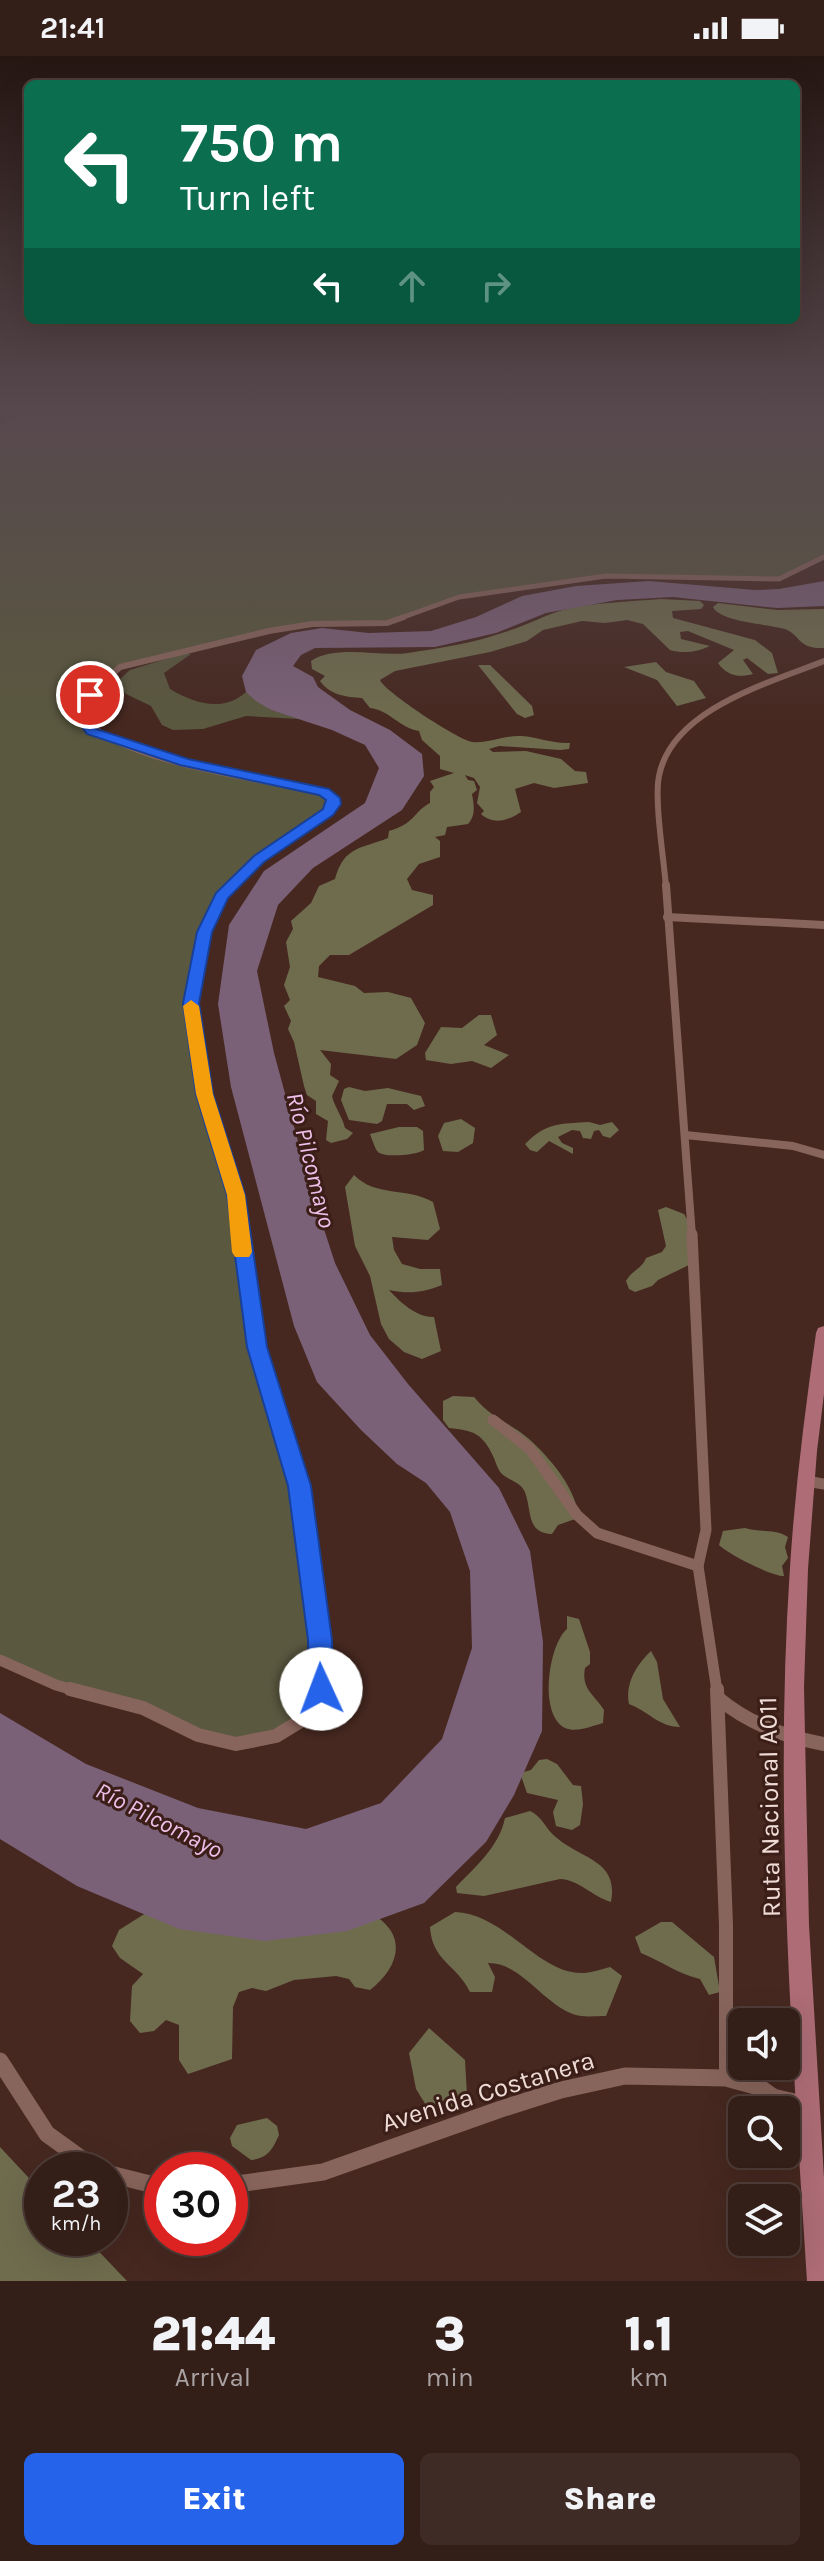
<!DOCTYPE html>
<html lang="en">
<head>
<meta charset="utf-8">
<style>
	:root { --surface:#341e18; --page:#3f2b25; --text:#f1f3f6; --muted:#a9a2a2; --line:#4e3c37; --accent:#2563eb }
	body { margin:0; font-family:Karla,sans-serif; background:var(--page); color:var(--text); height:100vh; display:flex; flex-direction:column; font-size:30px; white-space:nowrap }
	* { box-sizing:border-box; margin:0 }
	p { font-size:26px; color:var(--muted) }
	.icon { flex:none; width:44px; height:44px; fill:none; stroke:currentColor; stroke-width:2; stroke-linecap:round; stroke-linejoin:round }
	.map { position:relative; height:2225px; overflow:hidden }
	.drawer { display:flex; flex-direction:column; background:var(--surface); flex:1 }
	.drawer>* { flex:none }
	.banner { position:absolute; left:24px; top:24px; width:776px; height:244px; border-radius:12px; box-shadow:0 8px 32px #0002,0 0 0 2px var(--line); background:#0b6e4f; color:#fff; overflow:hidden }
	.tools { position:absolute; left:728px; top:1952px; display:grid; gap:16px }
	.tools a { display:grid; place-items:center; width:72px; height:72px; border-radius:12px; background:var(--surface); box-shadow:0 8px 32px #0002,0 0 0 2px var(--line); font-size:40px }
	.speed { position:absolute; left:24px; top:2096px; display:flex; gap:16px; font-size:40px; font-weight:700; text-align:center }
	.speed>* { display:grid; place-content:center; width:104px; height:104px; border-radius:50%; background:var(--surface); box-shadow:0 8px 32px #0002,0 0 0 2px var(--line); line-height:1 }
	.speed small { font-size:20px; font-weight:400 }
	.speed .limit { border:12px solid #d22; background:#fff; color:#111 }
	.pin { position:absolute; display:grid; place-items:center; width:68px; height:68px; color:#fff; margin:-34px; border:4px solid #fff; border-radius:50%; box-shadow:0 2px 8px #0007 }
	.me { position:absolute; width:88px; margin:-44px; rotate:358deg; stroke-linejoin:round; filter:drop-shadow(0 0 6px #0008) }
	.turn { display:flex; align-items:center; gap:28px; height:168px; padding:0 24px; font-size:36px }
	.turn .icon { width:104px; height:104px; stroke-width:2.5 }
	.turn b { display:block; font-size:56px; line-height:68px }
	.lanes { display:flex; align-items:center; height:76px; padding:0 24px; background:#0003; justify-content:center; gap:40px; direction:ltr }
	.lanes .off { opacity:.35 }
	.eta { display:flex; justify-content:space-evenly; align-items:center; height:136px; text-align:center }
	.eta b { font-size:48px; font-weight:800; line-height:56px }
	.primary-button { display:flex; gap:16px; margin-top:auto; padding:16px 24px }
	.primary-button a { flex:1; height:92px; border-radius:12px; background:var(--accent); color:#fff; font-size:32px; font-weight:800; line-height:92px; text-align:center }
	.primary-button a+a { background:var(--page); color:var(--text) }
	.status { display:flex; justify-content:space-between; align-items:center; height:56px; padding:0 40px; background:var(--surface); direction:ltr }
	.status svg { height:22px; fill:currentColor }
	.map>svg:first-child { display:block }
</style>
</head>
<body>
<div class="status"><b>21:41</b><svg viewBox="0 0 49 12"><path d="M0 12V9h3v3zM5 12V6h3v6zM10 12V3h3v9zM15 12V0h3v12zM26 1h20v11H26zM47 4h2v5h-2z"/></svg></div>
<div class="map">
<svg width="824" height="2225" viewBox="0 0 824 2225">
	<rect width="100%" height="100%" fill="#462820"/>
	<g fill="#5a583f">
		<path d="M26,356H780L824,361V501L787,521L606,520L459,541L401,564L312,568L120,611L100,627L80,660C91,695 291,727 333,742L334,748L283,784L221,840L211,859L191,946L199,1013L236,1139L250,1250L300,1430L321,1633L307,1661L236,1688L143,1652L58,1630L0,1604V369Z"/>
		<path d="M185,597L191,598L164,617L170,633C193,647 223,657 246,636L271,654L300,663L246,660L203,673L173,674L162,669L151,650L126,638L119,631L120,623L130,614Z"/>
	</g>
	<g fill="#6f6c4e">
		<path d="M661,543L700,545L704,549L701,553L672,555L673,562L755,584L772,597L778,617L768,618L747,602L743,604L753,618C739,622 727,620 718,607L734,594L688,575L680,576L681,583L710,590C698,596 683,598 670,594L643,568L627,564L605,567L582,565L543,574L527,585L490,596L395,615L380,624C385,636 457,683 472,686C488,688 505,679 521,680C539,681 552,688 570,687L569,693L560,694L499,690L489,693L493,696L526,695L561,703L575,715L586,716L588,727L554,732L534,727L515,733L521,756C508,765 493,769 481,758L484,755L477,747L480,731L474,722L465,719L468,724L474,725L477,734L472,738C474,749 476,759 468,768L447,771L445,779L435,781L440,785V801L419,808L407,823L412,834L433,839V849L349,899H330L319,910L318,921L355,930L364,937L388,936L411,942L425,967L417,989L396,1003L320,994L331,1008L330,1019L339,1025L332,1040C334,1050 342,1060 345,1072L353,1077L347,1083L331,1087L326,1084L328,1065L316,1058V1045L307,1039L304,1030L294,986L288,973L291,965L284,950L290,944L284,929L290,911L286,886L293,873L291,865L311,847L319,830L335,823C344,790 361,793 388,782L389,775C416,767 412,757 430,747V736L434,731L430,725L454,717L440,713V700L422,684L419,675C400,672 389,654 370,652L362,642C346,641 330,639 320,625L325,620L312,613L311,605C336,588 380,601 408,597C441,592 474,587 505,576C525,570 543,560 563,554C595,546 628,546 661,543Z"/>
		<path d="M718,547L777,554L824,553V592C797,593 801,579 785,573C768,568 720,566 713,551Z"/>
		<path d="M656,606L666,616L694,625L706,642L677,650L657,624L624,611Z"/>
		<path d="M478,609H490L532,650L534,659L525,662L517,658Z"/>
		<path d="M479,959H491L497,979L484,989L509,999L491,1012L472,1005L451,1008L426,1004L425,997L441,971L462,972Z"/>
		<path d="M349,1031L365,1035L388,1032L421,1040L425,1050L414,1054L407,1048H387L382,1065L377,1068L349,1064L341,1044L344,1033Z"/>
		<path d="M461,1063L475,1072L473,1087L458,1096L443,1095L438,1080L444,1067Z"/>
		<path d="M589,1066L600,1069L612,1066L619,1074L610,1082L603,1080L599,1074L594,1075L591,1083L583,1082L580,1075L572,1074L558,1081L562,1087L573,1092V1098L549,1085L537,1096L530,1094L525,1088C547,1066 560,1068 589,1066Z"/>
		<path d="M399,1071H417L423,1075L424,1094C418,1099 384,1102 378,1096C375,1093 372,1083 370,1078Z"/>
		<path d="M354,1119C375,1141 407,1131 433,1146L440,1173L428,1184L392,1181L394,1194L402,1208L420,1213H440L442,1229C422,1237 409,1238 389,1234C400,1246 417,1262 434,1261L441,1295L422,1303L404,1296L389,1283L381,1268L370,1220L355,1190L345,1131Z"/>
		<path d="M666,1151L684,1158L688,1165L689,1209L658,1224L652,1230L635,1236L629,1233L626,1225C631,1215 642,1213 646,1202L662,1196L666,1190L658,1154Z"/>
		<path d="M453,1340L474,1341C493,1364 510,1366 529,1383C549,1401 578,1434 578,1462L558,1469L552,1478C526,1477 532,1455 525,1436C520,1425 509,1425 501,1417C497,1412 496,1406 493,1400C483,1378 473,1374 449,1372L443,1364V1345Z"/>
		<path d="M745,1472C761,1477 775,1472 788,1481L785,1491L788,1502L782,1510L784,1520C771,1520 728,1498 719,1489L723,1475Z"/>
		<path d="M567,1560L579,1563L590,1596V1608L585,1612C581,1633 594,1638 604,1654L603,1667C592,1670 576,1677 565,1672C538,1658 549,1588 567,1573Z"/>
		<path d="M651,1595L657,1606L663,1643L680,1671C659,1671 648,1655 629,1648C625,1628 636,1609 651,1595Z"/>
		<path d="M547,1703L557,1708L573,1729L581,1730L583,1748L580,1769L572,1774L556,1770L553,1756L558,1744L527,1737L520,1717L531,1714L539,1704Z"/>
		<path d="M530,1755C544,1762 545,1773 557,1782C581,1803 619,1804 611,1846C591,1840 580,1824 560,1823L484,1840L457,1837L456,1831C476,1810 499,1791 505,1762Z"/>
		<path d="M455,1856C506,1858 539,1920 585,1917C593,1916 602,1913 610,1911L622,1920L606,1960C598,1960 589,1961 581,1960C546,1954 523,1906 488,1907L495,1921L492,1936H470C456,1908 432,1905 430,1871Z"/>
		<path d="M146,1857L377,1861C409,1883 396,1914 370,1934L355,1931L349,1923L336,1920L294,1924L266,1935L252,1932L239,1936L233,1951L232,2003L188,2018L179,2004V1969L166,1964L154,1975L140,1977L130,1965L132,1930L143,1918L120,1902L112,1890L119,1874Z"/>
		<path d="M661,1866H672L714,1901L720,1936L709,1939L700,1923C678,1918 663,1906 641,1897L635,1881Z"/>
		<path d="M429,1972L465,2004L467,2039L457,2051L429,2054L416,2033L409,1997Z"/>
		<path d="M267,2062L277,2070L279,2079C272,2094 268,2102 251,2104L232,2090L230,2082L237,2069Z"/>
		<path d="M0,2091L42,2136V2182H86L127,2225H0Z"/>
	</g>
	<path fill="#7a6177" d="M649,525L755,534L779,533L824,525V550L777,552L673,541L617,544L546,557L496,577L435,591L315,592L301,599L293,610L313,621L318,631L350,654L390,674L422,698L424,720L402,754L313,812L278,849L257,915L274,997L311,1133L335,1207L370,1279L408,1328L499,1432L530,1495L543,1586L542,1675L514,1739L486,1786L424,1847L347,1875L264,1885L179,1873L77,1830L0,1783V1657L86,1708L198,1752L306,1773L381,1747L442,1683L472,1592L470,1515L450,1456L426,1427L397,1408L361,1374L317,1326L294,1270L231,1031L218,948L229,869L264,815L365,747L379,712L365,689L332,674L271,654L256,645L246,636L242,620L256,594L291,577L322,572L369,577L431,575L476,561L522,540L576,530Z"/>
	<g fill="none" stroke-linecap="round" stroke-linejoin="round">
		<g stroke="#88655c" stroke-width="5">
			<path d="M780,356L824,361"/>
			<path d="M398,563L459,541L606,520L779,523L824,501"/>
		</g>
		<g stroke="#88655c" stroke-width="6">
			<path d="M230,831L259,803L328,756L334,748L333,742L324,736C261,723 122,707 80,660L90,639L120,611L269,575L312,568L387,567L404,561"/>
			<path d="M666,831C664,804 654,744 659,720C672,653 769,627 824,605"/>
		</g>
		<g stroke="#88655c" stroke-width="8">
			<path d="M232,829L221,840L204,876L191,947L205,1038L236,1139L242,1180"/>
			<path d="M666,829L692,1180"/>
			<path d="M667,861L824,869"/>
			<path d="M685,1079L793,1090L824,1099"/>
		</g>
		<g stroke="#88655c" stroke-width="11">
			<path d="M241,1178L257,1291L300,1430L320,1584V1635"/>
			<path d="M692,1178L706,1474L698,1510L717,1635"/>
			<path d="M493,1364L530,1393L577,1459L597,1477L698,1510"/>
			<path d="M806,1425L824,1428"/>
			<path d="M0,1604L56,1629L77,1635"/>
		</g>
		<g stroke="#88655c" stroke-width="14">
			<path d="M70,1633L143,1652L198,1679L236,1688L276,1680L307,1661L321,1633"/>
			<path d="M717,1633L726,1869V2022"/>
			<path d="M718,1642C749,1668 784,1681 824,1688"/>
		</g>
		<g stroke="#88655c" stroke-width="17">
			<path d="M0,2005L47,2078L97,2114"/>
			<path d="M110,2118L162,2131"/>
			<path d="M230,2129L323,2116L501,2053L561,2034L625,2020L726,2022L759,2031L773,2041L807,2049"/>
		</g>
		<path fill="#ad6c76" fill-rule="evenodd" d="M824,1270V1338L817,1395L808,1513L804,1631L809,1869L824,2122V2225H807C792,1988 774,1749 790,1511C795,1433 805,1355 816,1277L818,1272Z"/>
	</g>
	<linearGradient id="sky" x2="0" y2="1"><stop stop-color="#261612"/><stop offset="0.53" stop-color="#57484e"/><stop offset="1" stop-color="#57484e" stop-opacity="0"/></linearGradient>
	<rect width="824" height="668" fill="url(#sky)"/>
	<path fill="#2563eb" stroke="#184099" stroke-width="2" d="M85,636L96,639L86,659L96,673L188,703L329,733L340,742L341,748L333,759L264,806L228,842L212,876L199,947L213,1038L245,1139L267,1291L311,1430L332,1584L334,1633L330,1642L321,1645L312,1642L309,1633L308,1584L288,1430L247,1291L227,1139L196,1038L183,947L197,876L216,837L254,800L323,753L326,744L319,739L180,709L87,678L74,660Z"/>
	<path fill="#f59e0b" d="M191,944L199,950L213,1038L245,1139L252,1196L249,1201H235L232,1196L227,1139L196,1038L183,950Z"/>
	<g text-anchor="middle" stroke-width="6" stroke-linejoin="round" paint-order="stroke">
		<g font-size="24" font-style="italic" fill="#edbfe9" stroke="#3b1e17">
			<text transform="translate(311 1104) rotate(76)" y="8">Río Pilcomayo</text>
			<text transform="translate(159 1764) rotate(27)" y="8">Río Pilcomayo</text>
		</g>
		<g font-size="26" fill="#efdbd6" stroke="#3b1e17">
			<text transform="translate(769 1751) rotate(-91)" y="9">Ruta Nacional A011</text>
			<text transform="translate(488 2035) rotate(-17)" y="9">Avenida Costanera</text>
		</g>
	</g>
</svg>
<div class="tools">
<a><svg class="icon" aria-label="sound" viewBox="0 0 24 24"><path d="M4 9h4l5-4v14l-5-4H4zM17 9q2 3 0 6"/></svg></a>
<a><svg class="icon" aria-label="search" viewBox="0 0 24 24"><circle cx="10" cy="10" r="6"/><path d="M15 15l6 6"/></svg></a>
<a><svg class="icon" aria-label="layers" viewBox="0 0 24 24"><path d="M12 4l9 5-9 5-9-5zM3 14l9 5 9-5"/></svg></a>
</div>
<div class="speed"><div>23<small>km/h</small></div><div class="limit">30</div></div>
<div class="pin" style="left:90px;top:639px;background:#d93025"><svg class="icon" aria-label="arrive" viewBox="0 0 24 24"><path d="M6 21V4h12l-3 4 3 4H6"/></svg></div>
<svg class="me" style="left:321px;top:1633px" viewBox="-20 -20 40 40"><circle r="19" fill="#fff"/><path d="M0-13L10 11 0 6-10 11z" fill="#2563eb"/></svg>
<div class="banner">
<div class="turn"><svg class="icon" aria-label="left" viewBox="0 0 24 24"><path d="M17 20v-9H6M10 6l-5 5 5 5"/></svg><div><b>750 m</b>Turn left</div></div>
<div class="lanes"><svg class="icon" aria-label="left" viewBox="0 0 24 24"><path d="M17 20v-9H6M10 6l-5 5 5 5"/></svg><svg class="icon off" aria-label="ahead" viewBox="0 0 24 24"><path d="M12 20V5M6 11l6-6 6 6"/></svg><svg class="icon off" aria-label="right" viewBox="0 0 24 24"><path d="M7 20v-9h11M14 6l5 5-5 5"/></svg></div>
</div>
</div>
<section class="drawer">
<div class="eta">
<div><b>21:44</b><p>Arrival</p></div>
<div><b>3</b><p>min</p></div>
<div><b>1.1</b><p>km</p></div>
</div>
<div class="primary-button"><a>Exit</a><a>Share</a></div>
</section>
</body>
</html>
